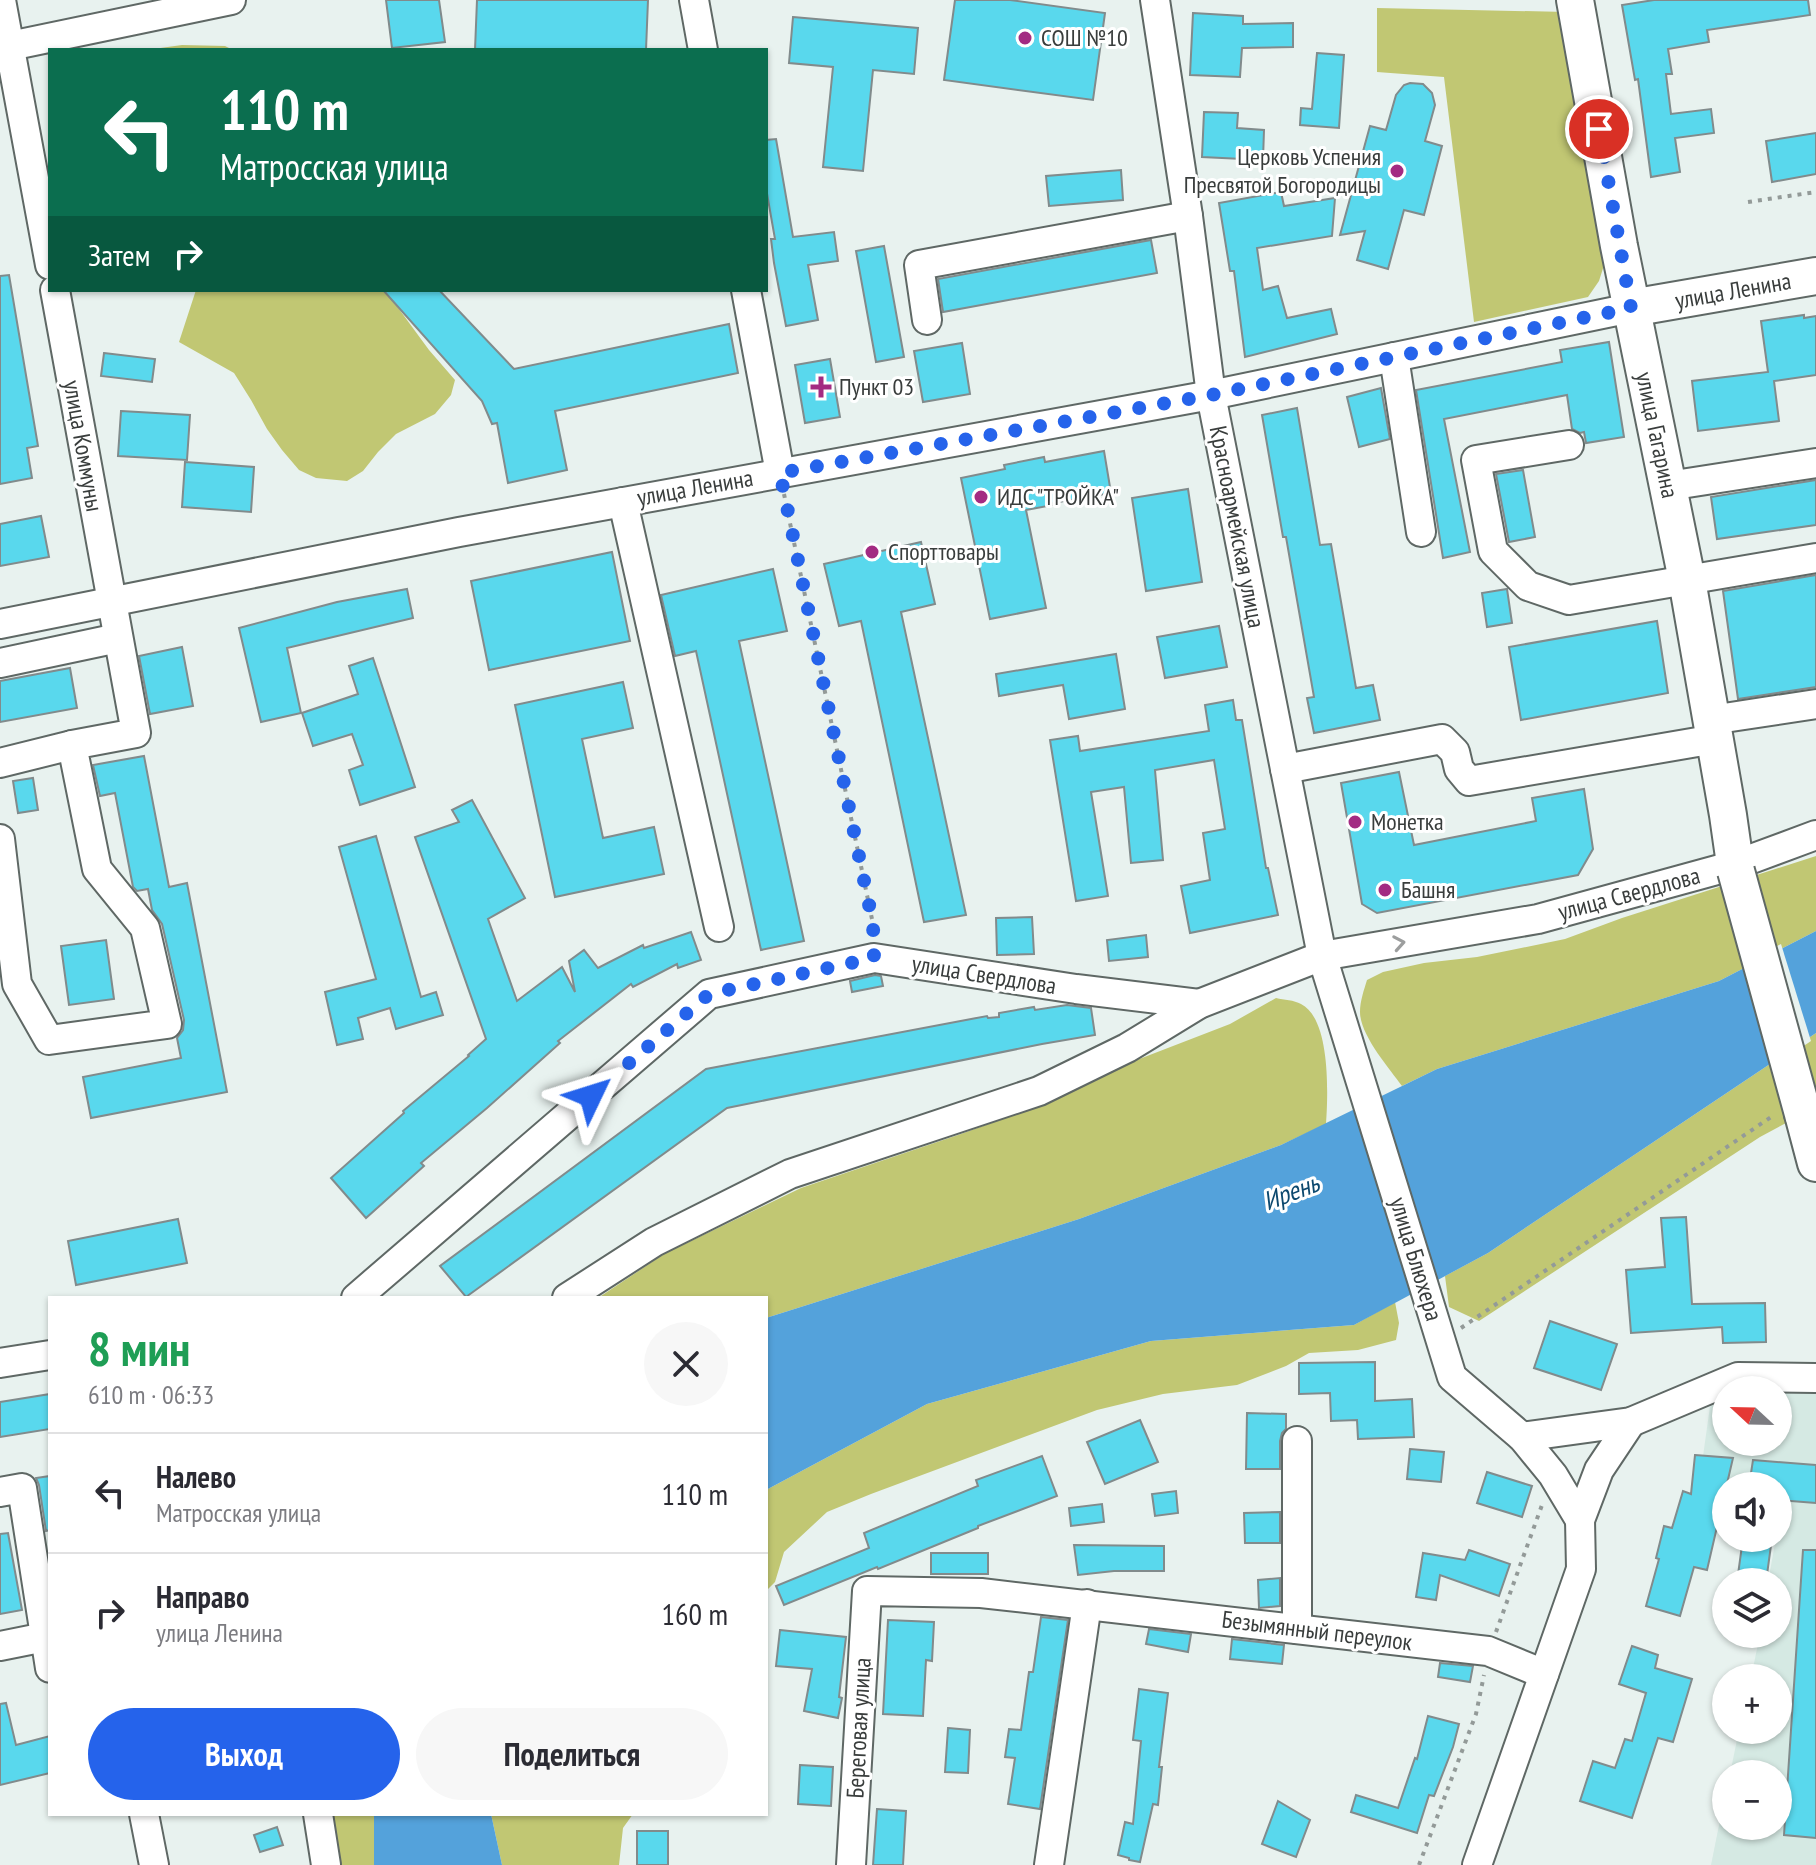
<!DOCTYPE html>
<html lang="ru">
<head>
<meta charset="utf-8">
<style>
	:root { --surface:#fff; --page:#f7f7f7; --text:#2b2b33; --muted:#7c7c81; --line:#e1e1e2; --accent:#2563eb }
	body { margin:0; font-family:"PT Sans Narrow",sans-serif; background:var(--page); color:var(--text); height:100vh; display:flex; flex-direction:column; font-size:30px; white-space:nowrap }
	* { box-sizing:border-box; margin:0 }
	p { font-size:26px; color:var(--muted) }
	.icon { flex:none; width:44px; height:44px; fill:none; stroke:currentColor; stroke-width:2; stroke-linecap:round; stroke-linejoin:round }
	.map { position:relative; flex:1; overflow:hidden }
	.details { position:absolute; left:48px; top:1296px; width:720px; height:520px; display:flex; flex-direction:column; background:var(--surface); border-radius:0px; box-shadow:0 2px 6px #0004 }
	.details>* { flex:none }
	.guide { position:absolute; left:48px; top:48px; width:720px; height:244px; border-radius:0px; box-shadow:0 2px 6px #0004; background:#0b6e4f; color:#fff; overflow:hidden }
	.needle { width:52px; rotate:292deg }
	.buttons { position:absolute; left:1712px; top:1376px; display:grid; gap:16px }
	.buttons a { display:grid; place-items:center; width:80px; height:80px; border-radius:50%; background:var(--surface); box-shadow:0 2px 6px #0004; font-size:40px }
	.pin { position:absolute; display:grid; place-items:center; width:68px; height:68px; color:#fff; margin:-34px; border:4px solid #fff; border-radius:50%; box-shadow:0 2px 8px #0007 }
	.me { position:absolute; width:88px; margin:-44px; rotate:49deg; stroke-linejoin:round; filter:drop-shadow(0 0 6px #0008) }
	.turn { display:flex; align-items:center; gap:28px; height:168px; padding:0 40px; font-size:36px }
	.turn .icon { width:104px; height:104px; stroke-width:2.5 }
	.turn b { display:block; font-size:56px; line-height:68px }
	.then { display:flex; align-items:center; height:76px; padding:0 40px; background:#0003; gap:16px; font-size:30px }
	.round { display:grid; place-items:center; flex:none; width:84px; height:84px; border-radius:42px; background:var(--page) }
	.headline { display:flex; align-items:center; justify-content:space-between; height:136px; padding:0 40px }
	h1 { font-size:48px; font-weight:700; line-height:60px; color:#1e9e55 }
	.button { display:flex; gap:16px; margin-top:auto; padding:16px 40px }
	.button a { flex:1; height:92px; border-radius:48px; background:var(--accent); color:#fff; font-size:32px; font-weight:700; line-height:92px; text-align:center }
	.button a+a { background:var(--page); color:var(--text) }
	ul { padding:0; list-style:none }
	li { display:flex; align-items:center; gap:24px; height:120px; padding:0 40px; border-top:2px solid var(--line) }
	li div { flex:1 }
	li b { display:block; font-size:30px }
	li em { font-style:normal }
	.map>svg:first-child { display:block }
</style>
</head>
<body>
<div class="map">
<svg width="1816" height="1865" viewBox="0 0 1816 1865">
	<rect width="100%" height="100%" fill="#e8f2ef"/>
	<path fill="#d5e9e3" d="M1816,1390V1865H1711L1726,1790V1826H1778V1774H1730L1739,1730H1778V1678H1751L1760,1634H1778V1582H1768L1776,1538H1778L1781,1503L1778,1502V1486H1726V1491L1699,1485L1711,1399L1726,1398V1442H1778V1393Z"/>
	<g fill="#c1c773">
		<path d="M1377,8L1567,12L1605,262L1599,281L1588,297L1474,322L1444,77L1377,72Z"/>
		<path d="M182,45L225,46L233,50H146Z"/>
		<path d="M196,290H385L429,350L455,380L451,395L435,414L396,434L378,452L363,471L347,481L316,478L299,470L282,450L267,429L251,400L234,373L179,342Z"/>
		<path d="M1816,856V931L1719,981L1437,1069L1402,1086C1389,1068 1360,1035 1360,1012C1360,1001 1364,990 1367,980L1383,972L1424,963L1477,957L1565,939L1622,918Z"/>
		<path d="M1276,998C1284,1000 1294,1000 1301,1004C1331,1019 1328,1095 1326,1124L1281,1145L1079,1219L766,1318V1298H598L664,1254L801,1188L958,1135L1047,1103L1129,1063L1230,1024Z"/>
		<path d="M1816,1033V1107L1760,1137L1479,1321L1449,1307L1445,1276L1488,1253Z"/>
		<path d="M1395,1302L1399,1323L1396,1340L1358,1350L1309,1353L1286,1366L1237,1385L1163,1394L1097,1410L871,1494L827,1512L784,1552L775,1582L766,1591V1490L927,1404L1151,1341L1354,1325Z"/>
		<path d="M325,1814H374V1865H331Z"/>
		<path d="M491,1814H633L623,1828L619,1865H502Z"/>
	</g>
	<g fill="#54a2db">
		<path d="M1816,931V1033L1488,1253L1354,1325L1151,1341L927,1404L766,1490V1318L1079,1219L1281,1145L1437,1069L1719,981Z"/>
		<path d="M374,1814H491L502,1865H374Z"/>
	</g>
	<path fill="#e8f2ef" d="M1781,944L1811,1041L1774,1066L1742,964Z"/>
	<g fill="#59d8ed" stroke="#818b8c" stroke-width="2">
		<path d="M386,0H439L445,42L392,48Z"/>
		<path d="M477,0H648L646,50H475Z"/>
		<path d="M955,0H1010L1105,13L1093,100L944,80Z"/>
		<path d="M1654,0H1808L1810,15L1707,30L1709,42L1668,49L1672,74H1666L1671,114L1711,109L1714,133L1675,138L1680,172L1651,177L1638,79L1635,80L1622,5Z"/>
		<path d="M1193,13L1243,16V24L1293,23V47L1242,48L1240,77L1190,75Z"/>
		<path d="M793,17L918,28L914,74L873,70L863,171L823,167L833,67L789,63Z"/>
		<path d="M1317,53L1344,55L1339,128L1300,125L1301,108L1312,109Z"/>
		<path d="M1410,83L1423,84L1432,93L1435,105L1425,141L1442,146L1424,215L1404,210L1388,269L1357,260L1365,231L1340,235L1370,126L1386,130L1396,95L1404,85Z"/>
		<path d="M1204,112L1238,113L1237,128L1264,130L1263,160L1202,157Z"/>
		<path d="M1816,133V174L1772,182L1766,141Z"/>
		<path d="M776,139L793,237L834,232L838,261L808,265L818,320L786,326L774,263L771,239H775L766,188V140Z"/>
		<path d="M1121,170L1123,200L1049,206L1046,176Z"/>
		<path d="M1281,192L1284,206L1335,198L1332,236L1257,248L1263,290L1278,286L1287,318L1331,309L1337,334L1245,357L1234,271H1230L1219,203Z"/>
		<path d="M1151,240L1157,273L943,312L938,279Z"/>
		<path d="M884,246L904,357L876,362L856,251Z"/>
		<path d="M9,275L38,446L27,448L32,478L0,484V276Z"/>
		<path d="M383,290H439L514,369L729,324L738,373L555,411L567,470L508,483L497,423L492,424L482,401Z"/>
		<path d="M1804,315V318L1816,316V375L1774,381L1779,421L1698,431L1692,381L1768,372L1761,321Z"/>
		<path d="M1609,342L1624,437L1586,443L1584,432L1580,433L1572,429L1567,395L1444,419L1470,552L1443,558L1416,390L1562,362L1560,350Z"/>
		<path d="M962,343L970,394L923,402L914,351Z"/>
		<path d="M104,353L155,359L152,382L101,376Z"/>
		<path d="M830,359L840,417L805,423L795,365Z"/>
		<path d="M1381,388L1390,439L1359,447L1347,397Z"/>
		<path d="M1297,408L1320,545L1331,544L1356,688L1373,685L1380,720L1314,733L1307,698L1314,697L1286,537H1283L1262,415Z"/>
		<path d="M121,411L190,415L187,460L118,456Z"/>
		<path d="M1104,451L1111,493L1053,503V505L1026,510L1046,608L990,619L961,478L1005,469L1004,465L1044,457L1045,462Z"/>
		<path d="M185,462L254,467L251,512L182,507Z"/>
		<path d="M1523,470L1535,537L1509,542L1496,474Z"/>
		<path d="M1816,480V525L1717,539L1711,497Z"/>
		<path d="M1188,489L1202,582L1146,591L1132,498Z"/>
		<path d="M41,516L49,557L0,566V524Z"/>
		<path d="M921,542L935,604L901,612L966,915L924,922L861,621L839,626L824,564Z"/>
		<path d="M612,552L630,641L489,670L471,581Z"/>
		<path d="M773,569L787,631L739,641L804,941L761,950L696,651L675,656L661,595Z"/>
		<path d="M1816,575V687L1738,699L1723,591Z"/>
		<path d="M407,589L413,618L287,648L301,713L261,722L239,628L337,602Z"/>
		<path d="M1507,589L1512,623L1487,627L1482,593Z"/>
		<path d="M1657,621L1668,693L1521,720L1509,647Z"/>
		<path d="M1219,626L1227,667L1165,678L1157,637Z"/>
		<path d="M182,647L193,706L150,714L139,656Z"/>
		<path d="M1116,654L1125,709L1069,719L1063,685L999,696L996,674Z"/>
		<path d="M373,658L415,787L360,805L349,770L363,765L352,734L313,746L302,713L358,694L349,666Z"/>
		<path d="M70,668L77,708L0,722V681Z"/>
		<path d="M623,682L633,728L582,739L603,838L654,827L664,874L555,897L515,705Z"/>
		<path d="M1233,700L1236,720H1242L1266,868H1268L1278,915L1190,933L1181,886L1210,880L1203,833L1225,829L1214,760L1155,770L1163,860L1131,863L1124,787L1091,792L1108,896L1076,901L1050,740L1078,736L1080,751L1209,731L1205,705Z"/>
		<path d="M144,756L169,887L187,883L227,1092L91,1118L83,1077L181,1058L177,1038L183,1030L184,1020L162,924L152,910L148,889L137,891L133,887L115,793L100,796L93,765Z"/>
		<path d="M1399,772L1414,845L1536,821L1532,798L1584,789L1593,849L1578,875L1377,913L1362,904L1341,783Z"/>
		<path d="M33,778L38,810L18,813L13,781Z"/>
		<path d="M472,800L525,898L488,919L517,1001L562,967L575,992L569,961L584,950L598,968L643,945L644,948L691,932L701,960L678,968L677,964L633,987L631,984L558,1041L560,1043L487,1108L421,1163L424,1166L366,1218L331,1178L404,1113L403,1111L469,1056L468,1055L486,1039L415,837L459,822L452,810Z"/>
		<path d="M376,836L421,997L436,992L443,1015L396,1029L390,1008L358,1018L363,1039L337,1045L325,992L376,979L339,847Z"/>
		<path d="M1032,917L1034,954L997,955L996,918Z"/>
		<path d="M1146,935L1148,957L1109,961L1107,940Z"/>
		<path d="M106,940L114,999L69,1005L61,946Z"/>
		<path d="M875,975L881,976L883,986L852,992L850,981Z"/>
		<path d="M1067,1005L1091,1008L1095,1035L1042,1044L727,1108L466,1297L440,1266L706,1069L987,1016L988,1018L999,1017V1013L1034,1007L1035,1010Z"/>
		<path d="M1686,1217L1692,1304L1765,1303L1766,1342L1723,1343L1722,1327L1631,1333L1626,1270L1665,1267L1661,1218Z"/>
		<path d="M178,1219L187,1263L76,1285L68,1241Z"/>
		<path d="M1550,1321L1617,1344L1601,1390L1534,1368Z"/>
		<path d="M1375,1362V1401L1412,1399L1414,1437L1358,1439L1357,1420L1331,1421L1330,1393L1299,1394V1363Z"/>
		<path d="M50,1394V1429L0,1437V1402Z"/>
		<path d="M1247,1413L1286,1414V1429L1282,1433L1280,1441V1469H1246Z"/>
		<path d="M1140,1420L1158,1462L1105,1484L1087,1442Z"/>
		<path d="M1410,1449L1444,1452L1441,1482L1407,1479Z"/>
		<path d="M1695,1455L1733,1458L1707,1570L1694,1567L1680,1616L1646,1606L1659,1559L1656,1558L1664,1526L1672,1528L1683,1491L1691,1494Z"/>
		<path d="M1042,1456L1057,1496L978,1526V1528L878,1569L877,1567L784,1605L776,1586L869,1548L864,1533L978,1486L976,1480Z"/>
		<path d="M1753,1460L1816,1465V1503L1778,1500V1486H1749Z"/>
		<path d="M1487,1472L1532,1486L1522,1517L1477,1503Z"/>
		<path d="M50,1476V1530L46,1531L39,1485L36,1478Z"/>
		<path d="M1176,1491L1178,1513L1155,1516L1152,1494Z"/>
		<path d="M1102,1504L1104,1522L1071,1526L1069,1508Z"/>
		<path d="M1280,1512V1543H1245L1244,1513Z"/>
		<path d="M8,1533L22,1610L0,1614V1534Z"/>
		<path d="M1743,1538H1772L1766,1582H1737Z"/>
		<path d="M1074,1545L1164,1546V1571H1114L1078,1575Z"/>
		<path d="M1469,1550L1510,1564L1499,1596L1440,1575L1436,1600L1416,1597L1423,1553L1465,1560Z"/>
		<path d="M1803,1550H1816V1838L1784,1835Z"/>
		<rect x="931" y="1553" width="57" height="21"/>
		<path d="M1280,1578V1606L1259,1608L1258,1580Z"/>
		<path d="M1041,1617L1068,1620L1040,1809L1008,1804L1015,1758L1005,1757L1009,1729L1021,1730L1029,1672H1033Z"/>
		<path d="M888,1620L934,1622L932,1661L926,1660L923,1716L883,1714Z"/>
		<path d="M1149,1629L1191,1634L1188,1652L1146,1644Z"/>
		<path d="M780,1630L846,1637L839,1697L842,1698L838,1718L804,1711L812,1669L776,1666Z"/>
		<path d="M1232,1639L1284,1645L1282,1664L1230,1659Z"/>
		<path d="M1632,1646L1658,1655L1655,1668L1692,1679L1673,1742L1658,1738L1632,1818L1580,1801L1593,1761L1615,1768L1625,1739L1632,1741L1646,1693L1619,1684Z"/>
		<path d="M1440,1663L1473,1666L1470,1682L1438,1677Z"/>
		<path d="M1139,1689L1168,1693L1159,1767H1162L1158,1805L1153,1804L1140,1862L1129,1860V1858L1118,1855L1125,1822L1133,1824L1141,1741L1133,1740Z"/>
		<path d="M6,1703L16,1745L50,1736V1773L0,1785V1704Z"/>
		<path d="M1428,1716L1459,1724L1453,1747L1434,1796L1429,1795L1417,1833L1351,1812L1356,1795L1398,1808L1415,1758L1417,1759Z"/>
		<path d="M948,1728L970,1730L968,1773L945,1772Z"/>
		<path d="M800,1765L833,1767L831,1806L798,1804Z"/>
		<path d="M1278,1801L1310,1820L1296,1857L1262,1844Z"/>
		<path d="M877,1809L906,1811L903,1865H873Z"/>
		<path d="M277,1827L283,1845L260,1852L254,1835Z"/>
		<rect x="637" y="1831" width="31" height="34"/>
	</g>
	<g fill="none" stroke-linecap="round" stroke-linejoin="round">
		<defs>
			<g id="minor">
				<path d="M1,0L50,265"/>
				<path d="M694,0L703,50"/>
				<path d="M1155,0L1188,216L1211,395L1322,956L1452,1377L1522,1437L1553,1475L1580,1520"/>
				<path d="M0,48L231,0"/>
				<path d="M746,290L780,473"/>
				<path d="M927,320L919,265L1188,216"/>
				<path d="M1394,357L1421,532"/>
				<path d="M1569,445L1476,460L1493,551L1528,586L1569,600L1816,558"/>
				<path d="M1668,486L1816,463"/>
				<path d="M623,502L719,927"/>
				<path d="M0,624L459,532L1211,395L1631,308"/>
				<path d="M0,663L118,638"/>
				<path d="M1711,720L1816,704"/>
				<path d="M0,763L72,745"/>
				<path d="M1285,769L1442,739L1455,752L1459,769L1469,781L1715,739"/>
				<path d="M0,839L17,984L49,1040L167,1024L145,928L97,869L72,745L136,733L55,290"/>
				<path d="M356,1298L709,994L874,958L1076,989L1199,1004"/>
				<path d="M567,1298L654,1242L790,1174L1039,1091L1127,1048L1199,1004L1322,956L1538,919L1735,865L1816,835"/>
				<path d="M0,1363L50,1355"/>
				<path d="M1522,1437L1631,1422L1738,1377L1816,1378"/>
				<path d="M1297,1441V1629"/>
				<path d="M0,1492L22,1488L50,1668"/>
				<path d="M0,1646L45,1637"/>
				<path d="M144,1814L154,1865"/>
				<path d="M318,1814L326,1865"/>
				<path d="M851,1865L867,1591L981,1593L1488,1651L1544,1674"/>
				<path d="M1049,1865L1087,1604"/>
				<path d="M1477,1865L1581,1569L1580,1520L1599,1470L1631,1422"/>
			</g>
			<g id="major">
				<path d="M1575,0L1619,246L1687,580L1728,815L1736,871"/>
				<path d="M1631,308L1816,276"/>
				<path d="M1803,1114L1816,1163"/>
			</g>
		</defs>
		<use href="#minor" stroke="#5f6865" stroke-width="32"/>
		<use href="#major" stroke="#5f6865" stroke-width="40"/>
		<g stroke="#939a98" stroke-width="4" stroke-dasharray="4 6" stroke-linecap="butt">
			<path d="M1748,202L1816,192"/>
			<path d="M784,494L873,924V936"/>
			<path d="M1461,1328L1774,1115"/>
			<path d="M1496,1632L1542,1505"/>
			<path d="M1419,1865L1476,1714L1484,1675"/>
		</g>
		<use href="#minor" stroke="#fff" stroke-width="28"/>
		<use href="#major" stroke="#fff" stroke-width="36"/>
		<defs>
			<path id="major-bridge" d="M1736,871L1803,1114"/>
		</defs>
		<use href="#major-bridge" stroke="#5f6865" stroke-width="40" stroke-linecap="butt"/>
		<use href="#major-bridge" stroke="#fff" stroke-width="36"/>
	</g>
	<defs><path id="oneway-chevron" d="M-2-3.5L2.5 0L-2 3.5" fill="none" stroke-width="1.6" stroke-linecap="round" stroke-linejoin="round" transform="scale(2)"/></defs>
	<use stroke="#9c9e9e" href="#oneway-chevron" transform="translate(1399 943) rotate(-10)"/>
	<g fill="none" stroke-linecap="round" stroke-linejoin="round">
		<path stroke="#2563eb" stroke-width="14" stroke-dasharray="0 25.2" d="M591,1096L709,994L874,958L873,924L780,473L1211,395L1631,308L1599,129"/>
	</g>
	<g fill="#a32b82" stroke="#fff" stroke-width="3">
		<circle cx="1025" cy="38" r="8"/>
		<circle cx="1397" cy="171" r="8"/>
		<path d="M817 375h8v8h8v8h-8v8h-8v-8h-8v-8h8z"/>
		<circle cx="981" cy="497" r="8"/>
		<circle cx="872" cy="552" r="8"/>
		<circle cx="1355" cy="822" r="8"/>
		<circle cx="1385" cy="890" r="8"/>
	</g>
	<g text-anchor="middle" stroke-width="6" stroke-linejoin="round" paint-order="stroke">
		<g font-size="24" fill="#393d3c" stroke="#fff" text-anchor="start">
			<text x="1041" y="46">СОШ №10</text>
			<text x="1381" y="165" text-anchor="end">Церковь Успения<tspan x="1381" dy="28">Пресвятой Богородицы</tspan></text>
			<text x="839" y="395">Пункт 03</text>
			<text x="997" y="505">ИДС "ТРОЙКА"</text>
			<text x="888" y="560">Спорттовары</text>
			<text x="1371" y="830">Монетка</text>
			<text x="1401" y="898">Башня</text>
		</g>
		<g font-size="24" fill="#393d3c" stroke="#fff">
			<text transform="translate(1733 291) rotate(-10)" y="8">улица Ленина</text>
			<text transform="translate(1657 435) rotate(78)" y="8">улица Гагарина</text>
			<text transform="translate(83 446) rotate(80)" y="8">улица Коммуны</text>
			<text transform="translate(695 488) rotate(-10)" y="8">улица Ленина</text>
			<text transform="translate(1237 527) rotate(79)" y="8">Красноармейская улица</text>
			<text transform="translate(1629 894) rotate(-15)" y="8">улица Свердлова</text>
			<text transform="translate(984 975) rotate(9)" y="8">улица Свердлова</text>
			<text transform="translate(1416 1259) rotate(73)" y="8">улица Блюхера</text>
			<text transform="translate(1317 1631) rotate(7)" y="8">Безымянный переулок</text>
			<text transform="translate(859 1728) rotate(-87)" y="8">Береговая улица</text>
		</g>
		<g font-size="26" font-style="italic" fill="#0d496f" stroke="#fff">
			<text transform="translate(1291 1192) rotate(-21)" y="9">Ирень</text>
		</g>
	</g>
</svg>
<div class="buttons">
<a><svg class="needle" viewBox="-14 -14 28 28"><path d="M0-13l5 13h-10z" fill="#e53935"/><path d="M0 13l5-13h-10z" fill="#7c7c81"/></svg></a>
<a><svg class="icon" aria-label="sound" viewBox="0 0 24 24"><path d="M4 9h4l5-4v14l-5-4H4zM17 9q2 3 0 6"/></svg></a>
<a><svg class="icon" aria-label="layers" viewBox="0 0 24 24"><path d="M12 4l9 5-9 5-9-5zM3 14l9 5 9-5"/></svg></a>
<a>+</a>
<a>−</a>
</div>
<div class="pin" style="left:1599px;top:129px;background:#d93025"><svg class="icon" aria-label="arrive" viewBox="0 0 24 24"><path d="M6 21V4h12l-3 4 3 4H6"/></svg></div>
<svg class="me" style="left:591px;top:1096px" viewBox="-20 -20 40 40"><path d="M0-17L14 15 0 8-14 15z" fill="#2563eb" stroke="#fff" stroke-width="4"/></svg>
<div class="guide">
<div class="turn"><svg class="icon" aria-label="left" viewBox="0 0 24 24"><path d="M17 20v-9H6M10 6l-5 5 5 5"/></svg><div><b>110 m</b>Матросская улица</div></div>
<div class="then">Затем<svg class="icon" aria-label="right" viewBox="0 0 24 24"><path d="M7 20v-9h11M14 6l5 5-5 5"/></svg></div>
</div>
<section class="details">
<div class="headline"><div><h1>8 мин</h1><p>610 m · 06:33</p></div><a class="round"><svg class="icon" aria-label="close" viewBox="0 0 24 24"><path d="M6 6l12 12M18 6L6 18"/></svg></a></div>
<ul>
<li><svg class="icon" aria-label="left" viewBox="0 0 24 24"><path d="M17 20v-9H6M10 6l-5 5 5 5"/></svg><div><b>Налево</b><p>Матросская улица</p></div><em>110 m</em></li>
<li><svg class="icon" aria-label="right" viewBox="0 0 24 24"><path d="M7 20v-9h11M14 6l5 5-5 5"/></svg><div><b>Направо</b><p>улица Ленина</p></div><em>160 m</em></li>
</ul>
<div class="button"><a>Выход</a><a>Поделиться</a></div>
</section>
</div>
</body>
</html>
